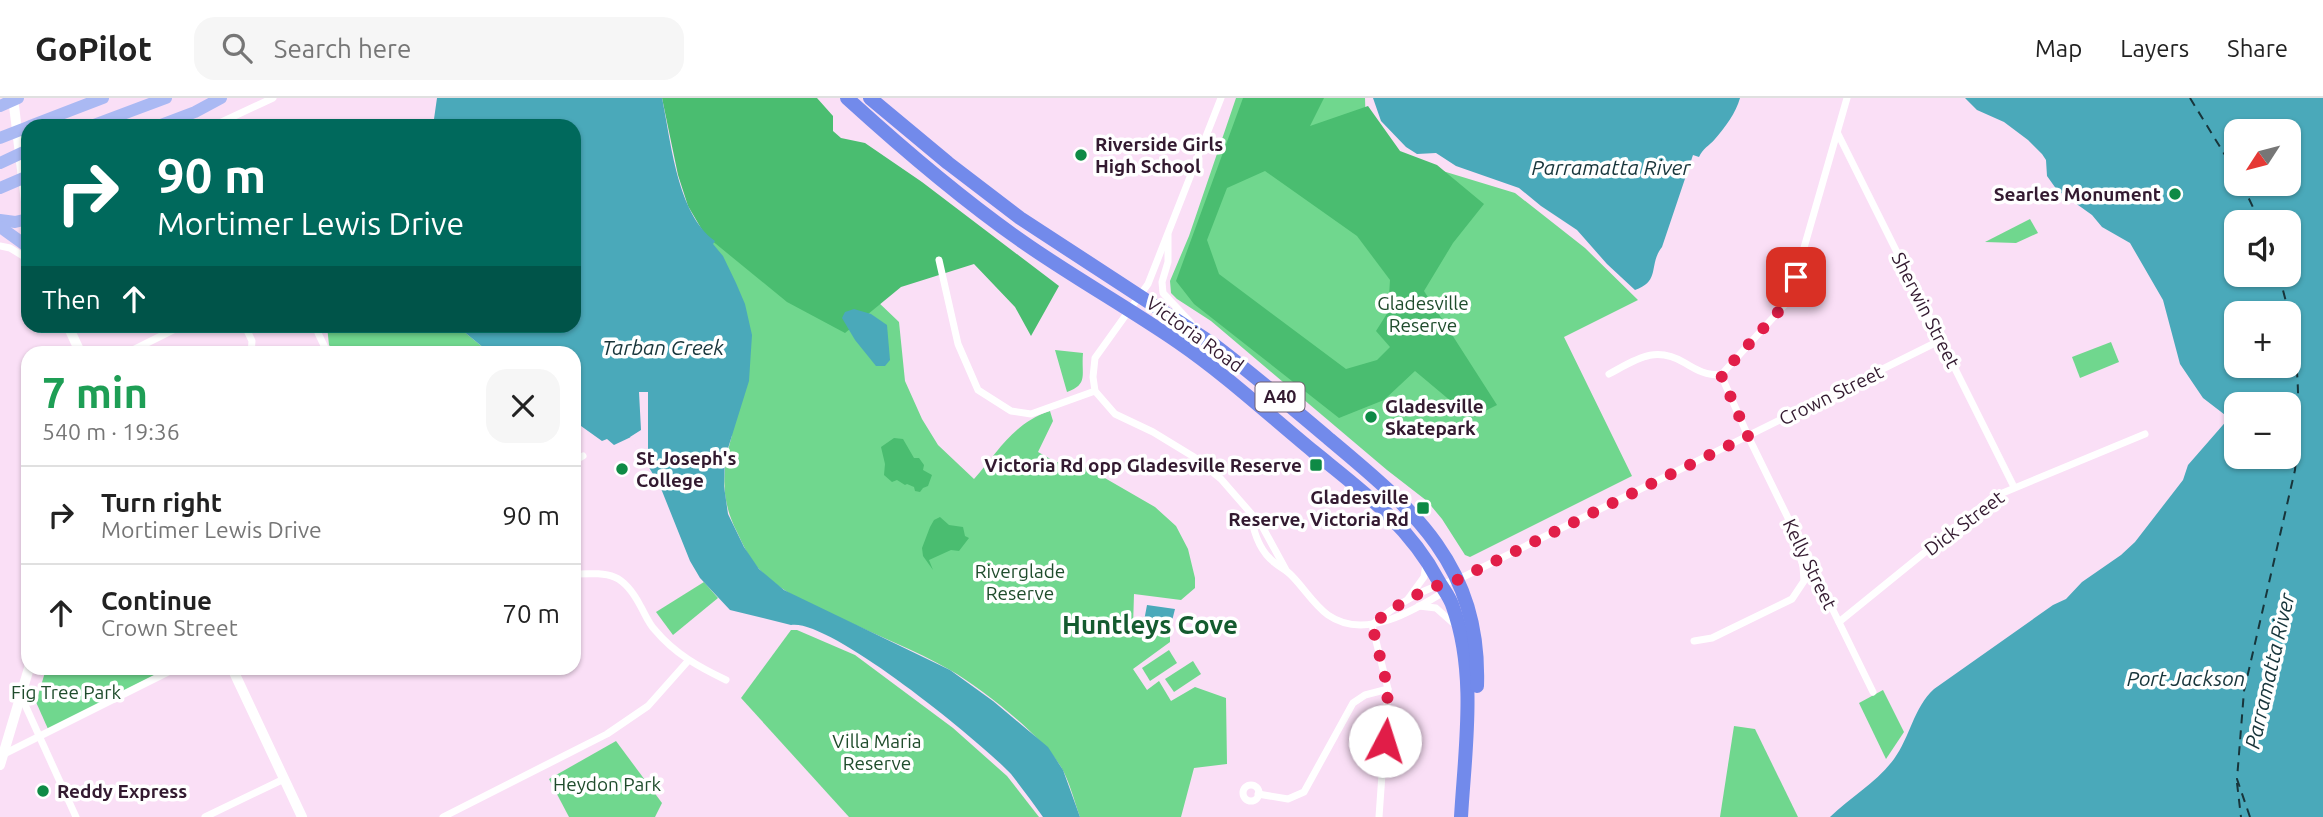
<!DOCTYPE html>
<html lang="en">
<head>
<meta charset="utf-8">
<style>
	:root { --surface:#fff; --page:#f6f6f6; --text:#222; --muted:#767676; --line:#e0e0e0 }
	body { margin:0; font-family:Ubuntu,sans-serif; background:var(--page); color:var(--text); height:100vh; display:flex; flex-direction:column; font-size:26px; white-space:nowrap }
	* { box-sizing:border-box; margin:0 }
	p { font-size:23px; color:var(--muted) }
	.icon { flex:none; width:38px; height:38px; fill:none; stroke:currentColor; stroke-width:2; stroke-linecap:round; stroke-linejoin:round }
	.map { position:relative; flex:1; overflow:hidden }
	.side { position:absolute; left:21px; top:248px; width:560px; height:329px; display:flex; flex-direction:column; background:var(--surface); border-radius:21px; box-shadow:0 2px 5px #0004 }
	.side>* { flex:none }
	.hud { position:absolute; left:21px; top:21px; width:560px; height:214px; border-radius:21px; box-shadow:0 2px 5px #0004; background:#00695c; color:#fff; overflow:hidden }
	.needle { width:46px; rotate:234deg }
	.tools { position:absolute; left:2224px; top:21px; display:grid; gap:14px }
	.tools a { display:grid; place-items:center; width:77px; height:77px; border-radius:14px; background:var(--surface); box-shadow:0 2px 5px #0004; font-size:35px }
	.pin { position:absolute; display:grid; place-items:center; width:60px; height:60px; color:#fff; margin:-30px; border-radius:14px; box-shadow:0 4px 10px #0006 }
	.me { position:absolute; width:77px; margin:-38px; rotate:5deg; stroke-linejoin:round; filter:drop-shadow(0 0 5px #0008) }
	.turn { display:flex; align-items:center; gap:24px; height:147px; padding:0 21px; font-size:32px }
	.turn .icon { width:91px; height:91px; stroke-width:2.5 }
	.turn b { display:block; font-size:49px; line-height:60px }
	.then { display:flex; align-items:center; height:66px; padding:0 21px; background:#0003; gap:14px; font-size:26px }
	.round { display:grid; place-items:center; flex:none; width:74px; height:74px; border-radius:21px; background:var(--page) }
	.overview { display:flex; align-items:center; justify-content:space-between; height:119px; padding:0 21px }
	h1 { font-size:42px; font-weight:600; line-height:52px; color:#1e9e55 }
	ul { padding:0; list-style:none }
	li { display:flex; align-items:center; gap:21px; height:98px; padding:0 21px; border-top:2px solid var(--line) }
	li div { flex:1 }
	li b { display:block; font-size:26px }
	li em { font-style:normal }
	header { display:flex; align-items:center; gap:42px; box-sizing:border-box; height:98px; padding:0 35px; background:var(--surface); border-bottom:2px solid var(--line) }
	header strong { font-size:33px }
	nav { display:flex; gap:38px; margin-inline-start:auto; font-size:24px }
	.search { width:490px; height:63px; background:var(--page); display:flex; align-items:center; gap:18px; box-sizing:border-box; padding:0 24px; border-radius:21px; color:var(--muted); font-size:26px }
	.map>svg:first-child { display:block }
</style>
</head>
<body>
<header>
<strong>GoPilot</strong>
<div class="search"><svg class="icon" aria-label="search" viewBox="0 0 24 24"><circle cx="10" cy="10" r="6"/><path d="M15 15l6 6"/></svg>Search here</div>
<nav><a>Map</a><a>Layers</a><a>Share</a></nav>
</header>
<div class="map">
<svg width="2323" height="719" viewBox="0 0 2323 719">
	<rect width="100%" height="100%" fill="#fadff6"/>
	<g fill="#70d78e">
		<path d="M1236,0H1365L1366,31L1400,60L1515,95L1585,150L1638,202L1564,239L1632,378L1470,459L1465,457L1442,421L1427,403L1387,372L1211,223L1177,201L1171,195L1170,183L1189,138Z"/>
		<path d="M2030,121L2038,135L2016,145L1985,144Z"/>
		<path d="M718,141L854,181L899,224L905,283L922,321L938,347L974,381C998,354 1013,325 1050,313L1053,323L1038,354L1056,364L1084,368L1155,409L1176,428L1188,451L1195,480V490L1181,502L1134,496L1133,529L1170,536V544L1133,571L1147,592L1159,583L1171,603L1195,589L1226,600L1227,666L1194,670L1181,719H1080C1074,703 1070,684 1061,669C1042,638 983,591 950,572C915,552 876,537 840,520C811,507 780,494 759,471C749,460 743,447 737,434C720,401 722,372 732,337L712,145Z"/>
		<path d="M327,228H457L490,255L419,256L417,253L411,256L335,255L329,247Z"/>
		<path d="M2111,244L2119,264L2080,280L2072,259Z"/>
		<path d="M1055,252L1083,255C1081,277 1089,286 1067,294Z"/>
		<path d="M704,484L718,500L673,537L656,514Z"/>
		<path d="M791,532H797L855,557L953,630L1007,678L1039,719H849L741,600Z"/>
		<path d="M1169,552L1177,565L1150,583L1142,570Z"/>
		<path d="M1193,563L1201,576L1174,594L1165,581Z"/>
		<path d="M46,571H167L48,631L36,604Z"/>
		<path d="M1883,592L1904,634L1886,661L1859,605Z"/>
		<path d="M1734,628L1755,631L1798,719H1720Z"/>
		<path d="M616,643L662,705L655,719H569L549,681Z"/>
	</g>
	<g fill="#4abd70" fill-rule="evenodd">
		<path d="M662,0H817L833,18V33L841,40L865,45L922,84L1059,188L1031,238L1015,209L974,166L901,189L845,235L787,204L705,137L688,108L678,77Z"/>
		<path d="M1243,0H1324L1310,28L1368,8L1400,53L1437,67L1484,106L1453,145L1424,193L1497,307L1471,320L1415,273L1384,302L1339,320L1194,206L1176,183ZM1265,73L1357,138L1390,182L1388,214L1376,233L1390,249L1377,262L1346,271L1219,176L1207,142L1227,90Z"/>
		<path d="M894,340L903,341L914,360H919L924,367L923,372L932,377L928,388L923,390L920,394L915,393L914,389L907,386L905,387L897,382L892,384L884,377L885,366L881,349Z"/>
		<path d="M940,419L949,427L963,429L965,438L969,440L959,453L951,452L929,462L933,472L923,458L922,450L930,429L934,422Z"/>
	</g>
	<g fill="#4aa9ba" fill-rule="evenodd">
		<path d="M437,0H662C671,43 677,116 715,143L713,146L723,158L736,185L745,206L752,237L749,283L725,360L724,388L728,416L744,449L759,471L784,492L950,572L993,603L1048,649L1063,672L1080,719H1043C1033,705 1022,690 1011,676C982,645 830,520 791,527L730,512L700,480L690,463L660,388L631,339L614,347L607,341L602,343L574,323V256L490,255L457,228H574V28H433Z"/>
		<path d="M1373,0H1740C1736,15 1725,29 1715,41C1709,48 1703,50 1699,59L1693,57L1662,149C1648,167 1661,183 1635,192L1607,166L1577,132L1541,108L1519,90L1456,68L1436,55L1417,56L1406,49L1381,23Z"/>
		<path d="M1965,0H2323V719H1830C1851,699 1877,684 1894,661C1910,639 1914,609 1934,591L2053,507L2066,501L2082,484L2121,457L2135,444L2183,382L2188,367L2229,320L2203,300L2180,266L2163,202L2130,145L2102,129L2092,117L2057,92L2047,78L2046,62L2042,56L2028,42L2004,24L1977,12ZM2289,33V86H2236V33ZM2289,124V177H2236V124ZM2289,215V268H2236V215ZM2289,306V359H2236V306Z"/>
		<path d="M854,211L871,216L887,227L890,262L885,268H876L855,242L842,220L845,214Z"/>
		<path d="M1147,507L1175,511L1170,531L1144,523Z"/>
	</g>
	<path fill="#fadff6" d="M639,294H648V369L630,339L641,332Z"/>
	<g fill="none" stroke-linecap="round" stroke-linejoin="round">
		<g stroke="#18353b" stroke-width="2" stroke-dasharray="9 7" stroke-linecap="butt">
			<path d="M2190,0L2236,75"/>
			<path d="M2242,86L2260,124"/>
			<path d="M2279,177L2289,215"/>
			<path d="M2237,685L2241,719"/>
			<path d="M2250,719L2237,681L2244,593L2295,372C2300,319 2300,269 2289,217"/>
		</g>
		<g stroke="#fff" stroke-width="7">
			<path d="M1221,0L1148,186L1095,260L1093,279L1095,293L1115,316L1153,334L1194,359L1221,381L1262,428L1286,472"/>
			<path d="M213,28L273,0"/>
			<path d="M1838,36L2014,389"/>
			<path d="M1168,137V164L1162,184L1163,195L1191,225"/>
			<path d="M0,148L10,150L28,161"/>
			<path d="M939,162L958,246L978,292L1011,313L1031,316L1095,293"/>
			<path d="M245,228L252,243L251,256"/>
			<path d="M318,228V235L328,256"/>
			<path d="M125,256L175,231"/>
			<path d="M1609,276C1637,261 1655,247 1685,265C1698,273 1706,277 1721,277"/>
			<path d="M1721,277L1748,338L1873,594"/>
			<path d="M1721,277L1789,202L1847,0"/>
			<path d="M574,363L583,358"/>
			<path d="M1251,418C1254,436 1260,454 1275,465C1281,470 1287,472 1292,478C1304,490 1314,507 1328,517C1365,543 1415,512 1447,492"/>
			<path d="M574,476C610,475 623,474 641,509C645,516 649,526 655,532C675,556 699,569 726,582"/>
			<path d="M1408,501L1424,479L1426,466"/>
			<path d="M1419,508L1436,510L1453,525"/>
			<path d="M1839,524L1993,399L2145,336"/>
			<path d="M1372,527C1395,507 1427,488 1457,482L1941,242"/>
			<path d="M1372,527L1388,591L1379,719"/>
			<path d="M1694,543L1712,540L1792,501L1804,483L1803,468L1794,441"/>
			<path d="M21,598L76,719"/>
			<path d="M4,656L176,570"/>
			<circle cx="1251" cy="695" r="8"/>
			<path d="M1258,696L1288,701L1304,694L1353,605L1365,597L1388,591"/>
			<path d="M205,719L284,681"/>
			<path d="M443,719L607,636L648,608L688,563"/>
		</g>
		<g stroke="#fff" stroke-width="10">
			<path d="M13,0L28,120"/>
			<path d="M68,228L81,256"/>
			<path d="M232,570L302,719"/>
			<path d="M0,667L29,570"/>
		</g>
		<g stroke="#aab9f3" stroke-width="12">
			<path d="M0,8L18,0"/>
			<path d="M30,28L103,0"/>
			<path d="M91,28L166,0"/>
			<path d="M158,28L195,14L221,0"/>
			<path d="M0,40L28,29"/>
			<path d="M0,65L28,52"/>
			<path d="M0,90L28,78"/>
			<path d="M0,122L15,124L28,121"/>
			<path d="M0,129L28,149"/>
		</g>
		<g stroke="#728aeb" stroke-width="14">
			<path d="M847,0C903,51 960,100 1023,144C1073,179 1127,209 1178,244C1226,277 1269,317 1314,354C1362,393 1408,426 1438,482C1443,491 1450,499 1453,509C1477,576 1465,650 1461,719"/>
			<path d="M870,0L948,65L1020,120L1213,246C1253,276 1290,308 1328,340C1413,411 1481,467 1477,588"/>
		</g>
	</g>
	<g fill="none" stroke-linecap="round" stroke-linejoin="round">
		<path stroke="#e11d48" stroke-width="12" stroke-dasharray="0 21.6" d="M1385,643L1388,591L1372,527C1395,507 1427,488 1457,482L1748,338L1721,277L1789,202L1796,179"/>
	</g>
	<g fill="#0e8a45" stroke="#fff" stroke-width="2.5">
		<circle cx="1081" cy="57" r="7"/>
		<circle cx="2175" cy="96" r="7"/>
		<circle cx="1371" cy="319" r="7"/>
		<rect x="1309" y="360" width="14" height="14" rx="3.5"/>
		<circle cx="622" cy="371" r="7"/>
		<rect x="1416" y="403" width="14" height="14" rx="3.5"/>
		<circle cx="43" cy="693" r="7"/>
	</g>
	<g text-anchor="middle" stroke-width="7" stroke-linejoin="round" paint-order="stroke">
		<rect fill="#fff" stroke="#705f6e" stroke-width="2" x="1255.5" y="284.5" width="49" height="29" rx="5"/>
		<g font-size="18" font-weight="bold" fill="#331a30">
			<text x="1280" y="305">A40</text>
		</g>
		<g font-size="19" font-weight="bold" fill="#331a30" stroke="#fff" text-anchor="start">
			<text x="1095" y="53">Riverside Girls<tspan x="1095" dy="22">High School</tspan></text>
			<text x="2161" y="103" text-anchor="end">Searles Monument</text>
			<text x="1385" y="315">Gladesville<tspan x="1385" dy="22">Skatepark</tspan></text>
			<text x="636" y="367">St Joseph's<tspan x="636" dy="22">College</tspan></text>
			<text x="1302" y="374" text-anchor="end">Victoria Rd opp Gladesville Reserve</text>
			<text x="1409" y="406" text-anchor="end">Gladesville<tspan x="1409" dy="22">Reserve, Victoria Rd</tspan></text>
			<text x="57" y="700">Reddy Express</text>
		</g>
		<g font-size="19" fill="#1f4c2c" stroke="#fff">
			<text x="1423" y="212">Gladesville<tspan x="1423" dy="22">Reserve</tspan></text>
			<text x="1020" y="480">Riverglade<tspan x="1020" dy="22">Reserve</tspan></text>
			<text x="66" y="601">Fig Tree Park</text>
			<text x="877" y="650">Villa Maria<tspan x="877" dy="22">Reserve</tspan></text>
			<text x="607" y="693">Heydon Park</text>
		</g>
		<g font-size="19" fill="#331a30" stroke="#fff">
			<text transform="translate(1926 212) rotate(63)" y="7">Sherwin Street</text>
			<text transform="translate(1195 236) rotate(36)" y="7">Victoria Road</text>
			<text transform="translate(1831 297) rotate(-26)" y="7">Crown Street</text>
			<text transform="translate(1964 425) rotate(-37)" y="7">Dick Street</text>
			<text transform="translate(1810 466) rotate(64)" y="7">Kelly Street</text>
		</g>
		<g font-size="21" font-style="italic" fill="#18353b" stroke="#fff">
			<text x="1611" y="77">Parramatta River</text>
			<text x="663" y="257">Tarban Creek</text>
			<text transform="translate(2270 573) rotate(-77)" y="7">Parramatta River</text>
			<text x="2186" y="588">Port Jackson</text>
		</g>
		<g font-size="26" font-weight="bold" fill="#145b2f" stroke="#fff">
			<text x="1150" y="536">Huntleys Cove</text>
		</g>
	</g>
</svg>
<div class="tools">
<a><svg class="needle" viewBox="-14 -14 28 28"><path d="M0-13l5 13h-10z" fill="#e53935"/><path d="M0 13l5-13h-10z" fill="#767676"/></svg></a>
<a><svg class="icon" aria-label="sound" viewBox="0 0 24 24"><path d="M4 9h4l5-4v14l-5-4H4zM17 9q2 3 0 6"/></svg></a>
<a>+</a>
<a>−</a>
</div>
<div class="pin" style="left:1796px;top:179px;background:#d93025"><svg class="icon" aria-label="arrive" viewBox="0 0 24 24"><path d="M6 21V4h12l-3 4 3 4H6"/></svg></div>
<svg class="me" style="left:1385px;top:643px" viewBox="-20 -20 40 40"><circle r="19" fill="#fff"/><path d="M0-13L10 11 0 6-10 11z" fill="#e11d48"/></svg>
<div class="hud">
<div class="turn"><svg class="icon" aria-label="right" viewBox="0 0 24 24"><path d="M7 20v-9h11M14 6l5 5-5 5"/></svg><div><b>90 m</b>Mortimer Lewis Drive</div></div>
<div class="then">Then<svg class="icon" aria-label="ahead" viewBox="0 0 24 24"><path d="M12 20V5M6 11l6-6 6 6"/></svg></div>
</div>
<section class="side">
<div class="overview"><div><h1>7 min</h1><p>540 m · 19:36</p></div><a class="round"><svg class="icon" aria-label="close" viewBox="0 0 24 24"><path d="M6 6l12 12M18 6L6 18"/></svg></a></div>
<ul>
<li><svg class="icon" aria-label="right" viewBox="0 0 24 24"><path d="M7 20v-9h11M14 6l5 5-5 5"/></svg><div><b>Turn right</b><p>Mortimer Lewis Drive</p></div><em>90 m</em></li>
<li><svg class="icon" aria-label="ahead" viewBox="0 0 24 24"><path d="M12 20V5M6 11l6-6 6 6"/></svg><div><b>Continue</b><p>Crown Street</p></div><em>70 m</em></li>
</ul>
</section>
</div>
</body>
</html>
